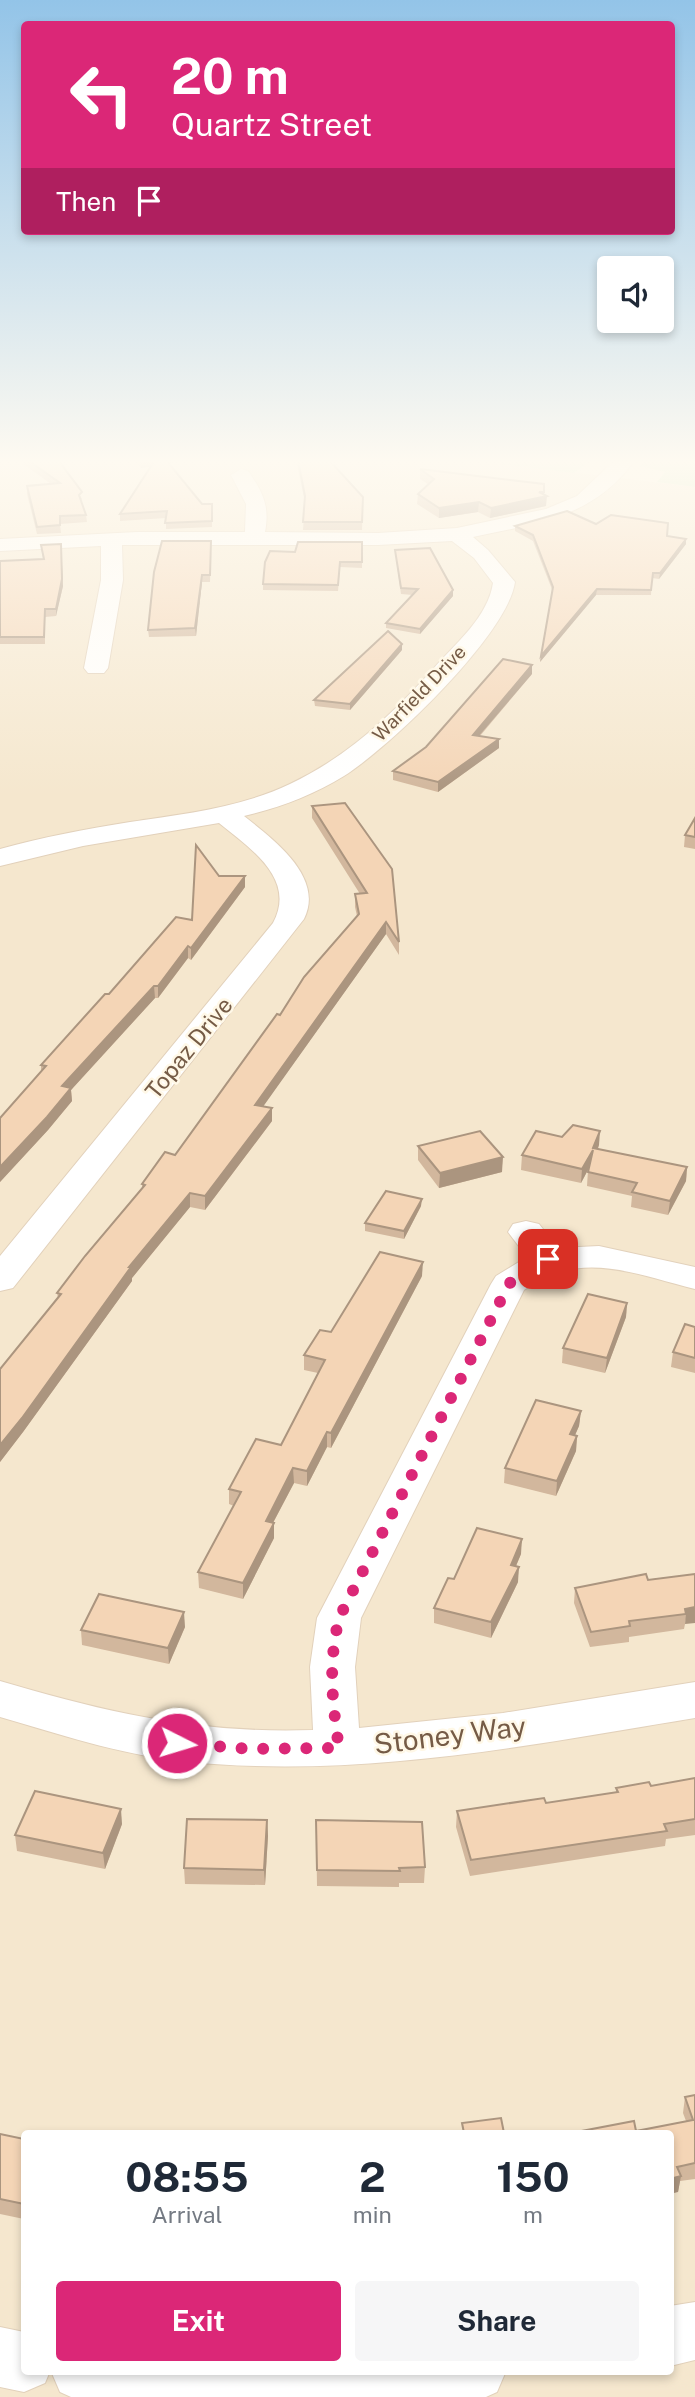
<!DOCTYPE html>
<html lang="en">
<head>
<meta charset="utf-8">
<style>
	:root { --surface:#fff; --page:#f6f6f7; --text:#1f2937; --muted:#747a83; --accent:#db2777 }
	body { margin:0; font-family:"Public Sans",sans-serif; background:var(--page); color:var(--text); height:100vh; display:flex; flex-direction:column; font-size:26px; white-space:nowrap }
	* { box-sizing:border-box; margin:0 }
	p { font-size:23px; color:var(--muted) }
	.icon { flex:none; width:38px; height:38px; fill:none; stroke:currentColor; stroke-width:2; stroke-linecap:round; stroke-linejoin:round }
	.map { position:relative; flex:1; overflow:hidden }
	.details { position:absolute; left:21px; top:2130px; width:653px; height:245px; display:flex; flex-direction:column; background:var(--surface); border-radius:7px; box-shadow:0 4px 10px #0003 }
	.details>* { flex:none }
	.hud { position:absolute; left:21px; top:21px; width:654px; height:214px; border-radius:7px; box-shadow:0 4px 10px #0003; background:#db2777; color:#fff; overflow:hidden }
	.tools { position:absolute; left:597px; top:256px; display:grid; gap:14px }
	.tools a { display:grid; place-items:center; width:77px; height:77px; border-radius:7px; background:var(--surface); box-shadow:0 4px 10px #0003; font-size:35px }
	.pin { position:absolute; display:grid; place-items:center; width:60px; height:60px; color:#fff; margin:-30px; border-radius:14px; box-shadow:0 4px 10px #0006 }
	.me { position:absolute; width:77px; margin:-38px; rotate:95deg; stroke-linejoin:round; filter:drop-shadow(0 0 5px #0008) }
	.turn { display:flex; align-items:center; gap:24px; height:147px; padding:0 35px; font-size:32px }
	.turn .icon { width:91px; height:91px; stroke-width:2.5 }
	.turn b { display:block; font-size:49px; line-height:60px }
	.then { display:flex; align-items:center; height:66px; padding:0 35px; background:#0003; gap:14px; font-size:26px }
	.eta { display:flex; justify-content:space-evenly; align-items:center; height:119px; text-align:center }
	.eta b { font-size:42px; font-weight:700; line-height:49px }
	.action { display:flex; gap:14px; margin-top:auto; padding:14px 35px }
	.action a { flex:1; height:80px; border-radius:7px; background:var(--accent); color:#fff; font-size:28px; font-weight:700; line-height:80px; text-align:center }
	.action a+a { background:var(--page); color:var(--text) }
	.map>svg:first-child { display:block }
</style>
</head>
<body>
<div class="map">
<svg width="695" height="2397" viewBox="0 0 695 2397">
	<rect width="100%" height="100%" fill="#fdf5e0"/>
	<path fill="#f5e7ce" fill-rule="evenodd" d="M0,460H467L695,487V2397H0ZM24,2133H670V2371H24Z"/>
	<g fill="#ccebbe">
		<path d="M467,460H611L590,461L574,473Z"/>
		<path d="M643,460H695V487L657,482L665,472L640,466Z"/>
	</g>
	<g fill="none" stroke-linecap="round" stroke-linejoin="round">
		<defs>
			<g id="minor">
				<path d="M615,460H635C593,518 538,523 473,537L488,550L515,582C508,634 390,747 344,776C313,795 279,808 244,816C273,839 325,877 304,919L13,1288L0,1291V1256L273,923C297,879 250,848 219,823L83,846L0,866V849C43,837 86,829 130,822C183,814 240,808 290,784C347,757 392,715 434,668C456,643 488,617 493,583L474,558L452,541L378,545H122L123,580L108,668L104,673H88L84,668L101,580V546L0,551V539L137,532H245L246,504L231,475L241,469L248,471C263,492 270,507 265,532L378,533L457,528L546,509L577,496Z"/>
				<path d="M526,1221L539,1224L558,1248L599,1246L695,1267V1289C634,1274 580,1249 524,1290L361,1618L355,1667L359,1728L503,1713L695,1682V1718C525,1746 353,1780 180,1761C118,1754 59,1734 0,1717V1681C108,1713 200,1734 313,1730L310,1667L317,1618L491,1284L496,1276L527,1257L508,1232L513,1224Z"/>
				<path d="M695,2302V2360L670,2366V2306Z"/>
				<path d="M0,2327L24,2332V2371H50L45,2383L24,2392L0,2387Z"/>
				<path d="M51,2371H506L497,2392L486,2397H71L60,2392Z"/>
			</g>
		</defs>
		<use href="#minor" stroke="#e2d1bb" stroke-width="2"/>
		<use href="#minor" fill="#fff" fill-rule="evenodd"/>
	</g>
	<g fill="#d2b79d">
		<path d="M18,460H58L82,499L81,500L86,515L87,522L60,524L61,533L37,534L27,494V486L51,484Z"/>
		<path d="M135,460H189L168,464L202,504H212V527L166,529V518L120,521V514L151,466L141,468Z"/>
		<path d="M296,460H329L363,497L362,530H303L305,502Z"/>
		<path d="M420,469L544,495L546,506L490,518L478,512L439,518L417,504L418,494L428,484L420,479Z"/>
		<path d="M596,524L686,539V544L659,579L652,578L651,595H596L540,662L553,592L533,541L515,531V526Z"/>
		<path d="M362,542V568L340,567L338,591L263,590V584L295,552Z"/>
		<path d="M41,545L63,586L56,616L45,617V644H0V561L43,559Z"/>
		<path d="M211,548L210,582H202L196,636L149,637L148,630Z"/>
		<path d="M395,550L453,590V596L420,634L386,628V623L413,595L401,594Z"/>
		<path d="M402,650L350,710L315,706L314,700Z"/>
		<path d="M532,674L480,736L499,748L438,792L393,780V771Z"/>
		<path d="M312,806L399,942V955L386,934L263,1106L272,1121L205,1210L190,1207L132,1278V1281L23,1432L0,1462V1369L58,1298L57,1293L142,1189V1184L175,1155L280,1015L357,916L355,907V894H360L312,818Z"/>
		<path d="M695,818V849L684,847L685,835Z"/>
		<path d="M219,876H245V887L191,960L188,958L158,998H155L71,1090L72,1101L48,1130L0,1182V1118L41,1071V1065L109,994L192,920Z"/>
		<path d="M599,1145L598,1149L687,1167L686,1181L668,1215L631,1207L632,1196L587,1186L588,1170L581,1183L521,1170L522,1155Z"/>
		<path d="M418,1146L502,1172L439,1188L418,1160Z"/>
		<path d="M421,1206L404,1239L365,1231V1223Z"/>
		<path d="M422,1276L331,1448L327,1447L307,1486L294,1483L273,1523L274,1538L243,1599L199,1588L198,1572L234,1506L229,1504V1489L281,1445L318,1373L304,1370V1355L331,1332Z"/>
		<path d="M627,1303L626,1317L605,1373L562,1363L563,1348Z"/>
		<path d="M695,1327V1373L671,1367L673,1352Z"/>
		<path d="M581,1411L579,1426L575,1435L577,1436L576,1451L556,1496L504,1483L505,1468Z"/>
		<path d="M521,1554L516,1566L518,1582L491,1638L434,1623V1608L454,1579Z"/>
		<path d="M695,1574L684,1629L629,1637V1642L590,1647L574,1603L575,1588Z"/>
		<path d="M185,1627L169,1664L82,1645L81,1630Z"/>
		<path d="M695,1778V1835L666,1839L665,1846L470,1876L456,1827L457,1811L546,1803L616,1792V1788L651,1786Z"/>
		<path d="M267,1820L268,1836L265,1885L185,1884L184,1868Z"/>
		<path d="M316,1820L425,1867L424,1883H399V1887L317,1886Z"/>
		<path d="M122,1824L105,1869L17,1851L15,1835Z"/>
		<path d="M695,2095V2179L680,2181L678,2192L636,2131L686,2121L683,2113L685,2097Z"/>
		<path d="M0,2134L24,2139V2219L0,2214Z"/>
	</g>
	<g fill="#ab957f">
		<path d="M150,460H155L156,466L141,468V462Z"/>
		<path d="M164,460H189L164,464Z"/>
		<path d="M539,492H544V497L547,496L546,506L490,518L491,508Z"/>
		<path d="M479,502L478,512L439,518V508Z"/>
		<path d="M686,539V544L659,579L660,573Z"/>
		<path d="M61,544L63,586L56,616V609Z"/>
		<path d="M202,575V582L196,636L195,628Z"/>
		<path d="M597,589L596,595L540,662L541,656Z"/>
		<path d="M453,590V596L420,634V629Z"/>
		<path d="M402,644V650L350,710V704Z"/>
		<path d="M532,665V674L472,744L473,735Z"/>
		<path d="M499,739V748L438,792V782Z"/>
		<path d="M245,876V887L191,960V948Z"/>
		<path d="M386,922V934L255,1118V1105Z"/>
		<path d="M188,946V958L158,998V986Z"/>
		<path d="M154,986L155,998L71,1090L72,1101L48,1130L0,1182V1167L62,1086Z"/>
		<path d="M272,1108V1121L205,1210V1196Z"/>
		<path d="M600,1131L599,1145L592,1162L593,1148Z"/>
		<path d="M593,1150L591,1164L581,1183L582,1169Z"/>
		<path d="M503,1157L502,1172L439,1188L440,1173Z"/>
		<path d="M687,1167L686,1181L668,1215L670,1201Z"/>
		<path d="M190,1193V1207L132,1278V1281L23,1432L0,1462V1445L129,1267Z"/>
		<path d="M422,1199L421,1206L404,1239V1231Z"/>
		<path d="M423,1262L422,1276L331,1448V1433Z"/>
		<path d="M627,1303L626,1317L605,1373L607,1358Z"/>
		<path d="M581,1411L579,1426L569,1449L570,1434Z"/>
		<path d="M327,1432V1447L307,1486V1471Z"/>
		<path d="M577,1436L576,1451L556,1496L557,1481Z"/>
		<path d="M293,1468L294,1483L266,1536V1521Z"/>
		<path d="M274,1523V1538L243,1599V1583Z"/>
		<path d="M522,1539L521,1554L510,1580L511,1565Z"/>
		<path d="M519,1567L518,1582L491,1638V1622Z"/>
		<path d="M695,1607V1623L685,1624L686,1614L685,1609Z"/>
		<path d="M184,1612L185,1627L169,1664L168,1648Z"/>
		<path d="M121,1809L122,1824L105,1869L103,1853Z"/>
		<path d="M267,1820L268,1836L265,1885L264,1870Z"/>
		<path d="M681,2176L678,2192L670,2194V2179Z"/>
	</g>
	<g fill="#f4d5b6" stroke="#ab957f" stroke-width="2">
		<path d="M28,460H58L82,492L79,495L86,515L60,516V525L37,527L27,486L60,483Z"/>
		<path d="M155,460H166L202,504H212V521L165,523L167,511L120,514Z"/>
		<path d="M298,460H329L363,497L362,522H303L305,496Z"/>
		<path d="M420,469L544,484V492H539L547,496L491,508L479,502L439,508L418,494L434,479Z"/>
		<path d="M567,511L596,524L611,515L668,523L667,536L686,539L660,573H653L651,590L597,589L541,656L553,587L533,535L515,526Z"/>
		<path d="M162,541H211L210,575H202L195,628L148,630L154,572Z"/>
		<path d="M298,542H362V562H340L338,585L263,584L265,562L270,551L295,552Z"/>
		<path d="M61,544L62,579L56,609H45L44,637H0V561L44,559L41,545Z"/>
		<path d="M430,548L453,590L420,629L386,623L418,589L401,588L395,550Z"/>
		<path d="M388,631L402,644L350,704L314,700Z"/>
		<path d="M503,659L532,665L473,735L499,739L438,782L393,771L426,747Z"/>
		<path d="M345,803L392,869L399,942L386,922L255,1105L272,1108L205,1196L190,1193L129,1267H131L22,1418L0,1445V1369L61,1294L57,1293L85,1256L145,1185L142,1184L165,1152L175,1155L277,1014L280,1015L304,977L359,914L355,894L367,893L312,806Z"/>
		<path d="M695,818V837L685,835Z"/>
		<path d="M196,845L219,876H245L191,948L188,946L158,986H154L62,1086L71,1088L47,1117L0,1167V1118L46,1066L41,1065L105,994H109L176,917L192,920Z"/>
		<path d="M573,1125L600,1131L593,1148L687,1167L670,1201L632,1192L637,1183L588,1172L593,1150L582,1169L522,1155L536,1131L562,1137Z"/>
		<path d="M480,1131L503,1157L440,1173L418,1146Z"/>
		<path d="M386,1191L422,1199L404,1231L365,1223Z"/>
		<path d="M380,1252L423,1262L331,1433L327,1432L307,1471L293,1468L266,1521L274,1523L243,1583L198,1572L241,1492L229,1489L256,1439L281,1445L325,1360L304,1355L320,1330L331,1332Z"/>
		<path d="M588,1294L627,1303L607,1358L563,1348Z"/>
		<path d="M685,1324L695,1327V1358L673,1352Z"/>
		<path d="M536,1400L581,1411L570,1434L577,1436L557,1481L505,1468Z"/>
		<path d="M477,1528L522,1539L511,1565L519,1567L491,1622L434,1608L448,1578L454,1579Z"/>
		<path d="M646,1574L648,1580L695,1574V1607L685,1609L686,1614L629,1621L630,1626L591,1632L575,1588Z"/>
		<path d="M99,1594L184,1612L168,1648L81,1630Z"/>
		<path d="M695,1778V1819L664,1824L667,1831L471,1860L457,1811L544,1798L546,1803L618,1792L616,1788L649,1782L651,1786Z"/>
		<path d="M35,1791L121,1809L103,1853L15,1835Z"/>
		<path d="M187,1819L267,1820L264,1870L184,1868Z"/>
		<path d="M316,1820L422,1822L425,1867L399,1868L400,1871L317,1870Z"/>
		<path d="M695,2095V2163L677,2167L681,2176L670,2179V2133H571L634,2121L636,2131L693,2120L685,2097Z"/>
		<path d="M501,2118L504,2133H464L462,2123Z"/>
		<path d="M0,2134L24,2139V2204L0,2199Z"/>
	</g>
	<linearGradient id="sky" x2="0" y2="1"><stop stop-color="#93c4e8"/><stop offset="0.58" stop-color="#fefaf1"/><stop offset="1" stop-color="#fefaf1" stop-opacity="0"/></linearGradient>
	<rect width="695" height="796" fill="url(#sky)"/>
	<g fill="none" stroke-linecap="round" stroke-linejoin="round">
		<path stroke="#db2777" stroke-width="12" stroke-dasharray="0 21.6" d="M177,1743L250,1749L339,1748C332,1700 328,1665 339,1618L509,1284L525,1269L548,1259"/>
	</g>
	<g text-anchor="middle" stroke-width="5" stroke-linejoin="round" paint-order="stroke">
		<g font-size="19" fill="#755b46" stroke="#fff8e7">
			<text transform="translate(419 693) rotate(-46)" y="7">Warfield Drive</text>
		</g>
		<g font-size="23" fill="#755b46" stroke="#fff8e7">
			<text transform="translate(189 1048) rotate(-51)" y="8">Topaz Drive</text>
		</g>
		<g font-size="28" fill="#755b46" stroke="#fff8e7">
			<text transform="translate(450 1735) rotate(-7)" y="10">Stoney Way</text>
		</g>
	</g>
</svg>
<div class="tools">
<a><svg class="icon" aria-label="sound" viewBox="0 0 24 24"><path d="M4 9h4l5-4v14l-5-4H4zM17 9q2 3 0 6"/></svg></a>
</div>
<div class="pin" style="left:548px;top:1259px;background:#d93025"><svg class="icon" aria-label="arrive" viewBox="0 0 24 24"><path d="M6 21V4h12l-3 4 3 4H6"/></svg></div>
<svg class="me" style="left:177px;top:1743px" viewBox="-20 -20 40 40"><circle r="17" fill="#db2777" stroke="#fff" stroke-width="3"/><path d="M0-11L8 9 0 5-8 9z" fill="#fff"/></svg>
<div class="hud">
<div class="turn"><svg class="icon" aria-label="left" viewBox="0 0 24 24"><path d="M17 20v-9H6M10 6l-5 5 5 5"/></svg><div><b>20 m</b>Quartz Street</div></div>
<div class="then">Then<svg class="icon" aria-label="arrive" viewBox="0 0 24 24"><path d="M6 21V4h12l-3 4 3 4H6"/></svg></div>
</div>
<section class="details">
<div class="eta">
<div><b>08:55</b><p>Arrival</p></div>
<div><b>2</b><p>min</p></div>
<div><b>150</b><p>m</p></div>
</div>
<div class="action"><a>Exit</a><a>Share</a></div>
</section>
</div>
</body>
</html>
